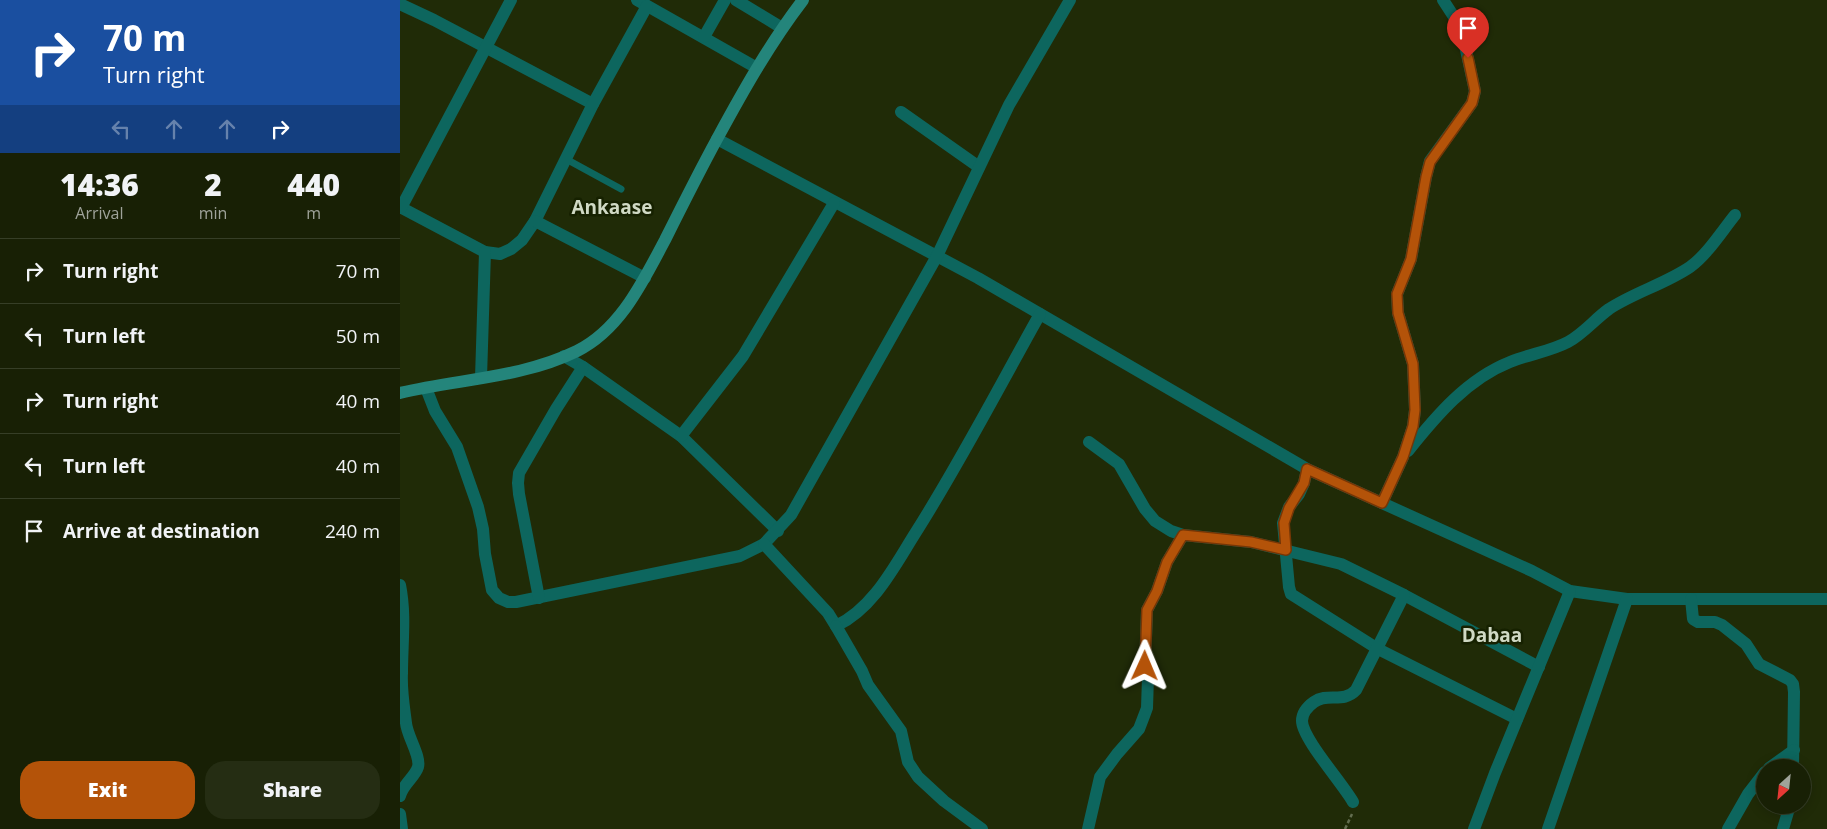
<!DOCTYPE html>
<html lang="en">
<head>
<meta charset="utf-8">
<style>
	:root { --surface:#182005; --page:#252d13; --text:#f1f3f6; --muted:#9fa39a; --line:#363e27; --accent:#b45309 }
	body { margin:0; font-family:"Open Sans",sans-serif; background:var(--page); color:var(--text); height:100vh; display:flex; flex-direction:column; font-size:19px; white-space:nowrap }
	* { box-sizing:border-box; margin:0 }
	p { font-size:16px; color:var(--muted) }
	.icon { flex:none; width:28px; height:28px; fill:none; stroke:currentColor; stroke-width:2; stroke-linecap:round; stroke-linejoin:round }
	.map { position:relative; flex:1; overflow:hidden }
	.details { display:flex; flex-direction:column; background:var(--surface); width:400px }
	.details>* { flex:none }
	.top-card { background:#1a4fa0; color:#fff; overflow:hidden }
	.needle { width:32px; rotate:207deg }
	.buttons { position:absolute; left:1356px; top:759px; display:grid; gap:10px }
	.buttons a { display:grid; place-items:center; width:55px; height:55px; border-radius:50%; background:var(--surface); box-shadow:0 2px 12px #0003,0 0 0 1px var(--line); font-size:25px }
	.pin { position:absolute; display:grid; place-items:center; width:42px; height:42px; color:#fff; margin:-51px -21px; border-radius:50% 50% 50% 0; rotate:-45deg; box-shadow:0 0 5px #0007 }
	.pin .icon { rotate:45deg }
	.me { position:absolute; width:55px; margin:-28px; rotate:1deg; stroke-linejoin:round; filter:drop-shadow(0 0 4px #0008) }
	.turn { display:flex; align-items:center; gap:18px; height:105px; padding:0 20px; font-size:22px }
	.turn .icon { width:65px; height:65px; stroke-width:2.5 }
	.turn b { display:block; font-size:35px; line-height:42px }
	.lanes { display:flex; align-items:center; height:48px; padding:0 20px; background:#0003; justify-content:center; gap:25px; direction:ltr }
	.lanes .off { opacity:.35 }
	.eta { display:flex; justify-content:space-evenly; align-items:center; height:85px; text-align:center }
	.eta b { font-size:30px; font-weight:800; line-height:35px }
	.action { display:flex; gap:10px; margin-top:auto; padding:10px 20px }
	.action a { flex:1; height:58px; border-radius:20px; background:var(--accent); color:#fff; font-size:20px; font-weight:800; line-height:58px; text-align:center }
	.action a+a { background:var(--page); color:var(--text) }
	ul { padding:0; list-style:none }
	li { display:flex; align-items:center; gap:15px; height:65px; padding:0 20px; border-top:1px solid var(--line) }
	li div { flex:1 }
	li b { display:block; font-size:19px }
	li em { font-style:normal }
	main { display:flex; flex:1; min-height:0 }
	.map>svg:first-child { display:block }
</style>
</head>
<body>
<main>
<section class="details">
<div class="top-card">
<div class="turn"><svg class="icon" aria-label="right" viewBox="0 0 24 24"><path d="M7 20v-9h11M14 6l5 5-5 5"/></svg><div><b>70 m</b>Turn right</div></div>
<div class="lanes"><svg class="icon off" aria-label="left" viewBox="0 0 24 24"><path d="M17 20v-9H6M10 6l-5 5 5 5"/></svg><svg class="icon off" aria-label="ahead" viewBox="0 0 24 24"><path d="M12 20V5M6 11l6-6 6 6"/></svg><svg class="icon off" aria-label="ahead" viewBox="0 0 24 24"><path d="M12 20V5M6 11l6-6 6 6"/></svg><svg class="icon" aria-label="right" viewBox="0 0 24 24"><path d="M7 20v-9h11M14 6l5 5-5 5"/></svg></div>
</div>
<div class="eta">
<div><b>14:36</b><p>Arrival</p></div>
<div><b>2</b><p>min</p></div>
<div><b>440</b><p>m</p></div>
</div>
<ul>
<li><svg class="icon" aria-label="right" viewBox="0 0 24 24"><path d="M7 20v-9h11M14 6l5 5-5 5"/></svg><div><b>Turn right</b></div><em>70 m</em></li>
<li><svg class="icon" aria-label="left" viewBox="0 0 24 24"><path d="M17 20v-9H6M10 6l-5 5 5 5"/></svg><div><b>Turn left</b></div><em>50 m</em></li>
<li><svg class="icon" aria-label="right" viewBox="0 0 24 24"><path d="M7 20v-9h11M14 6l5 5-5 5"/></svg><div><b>Turn right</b></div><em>40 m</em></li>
<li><svg class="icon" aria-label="left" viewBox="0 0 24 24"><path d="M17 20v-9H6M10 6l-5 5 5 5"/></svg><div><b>Turn left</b></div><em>40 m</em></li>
<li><svg class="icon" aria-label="arrive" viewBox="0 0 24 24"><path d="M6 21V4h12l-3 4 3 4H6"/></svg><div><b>Arrive at destination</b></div><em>240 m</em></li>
</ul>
<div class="action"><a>Exit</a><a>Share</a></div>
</section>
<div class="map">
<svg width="1427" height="829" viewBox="0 0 1427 829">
	<rect width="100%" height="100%" fill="#202b07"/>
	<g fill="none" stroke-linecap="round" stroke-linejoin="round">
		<path stroke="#636e4f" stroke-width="2.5" stroke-dasharray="4 2.5" stroke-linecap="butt" d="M945,829L952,814"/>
		<path stroke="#0d665e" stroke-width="7" d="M166,159L221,189"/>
		<g stroke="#0d665e" stroke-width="12">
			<path d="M237,0L357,68"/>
			<path d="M336,0L382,28"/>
			<path d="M0,4L34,20L193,104"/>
			<path d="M304,37L325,0"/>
			<path d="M501,112L579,167"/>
			<path d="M317,139L578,278L907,469L1132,571L1170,591L1227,599H1427"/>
			<path d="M0,207L85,252L100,254L111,249L122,240L135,221L193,104L247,6"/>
			<path d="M1,208L111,0"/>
			<path d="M135,221L245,278"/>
			<path d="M164,356L183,367L281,436L378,531"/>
			<path d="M81,378L85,252"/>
			<path d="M26,388L35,411L57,447L78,507L83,529L85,554L92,590L99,598L108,602H116L340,556L364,544L391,515L537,256L609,105L670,0"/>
			<path d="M281,436L343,356L434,203"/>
			<path d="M689,442L719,464L745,509L755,521L771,531L783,535L851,542L941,564L1004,595L1139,667"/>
			<path d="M1008,451C1036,416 1067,379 1110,362C1129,354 1149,352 1168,342C1183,334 1195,319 1209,309C1235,292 1265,284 1290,267C1307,255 1322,231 1335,215"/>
			<path d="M907,469L904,483L899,494L889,507L883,523L889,587L891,594L978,649L1117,719"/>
			<path d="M982,503L1003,457L1013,426L1015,410L1013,364L998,313L997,294L1011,259L1026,177L1030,161L1072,103L1075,91L1064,41L1056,20L1043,0"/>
			<path d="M364,544L428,613L436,626C474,608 495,565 516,532C561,461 599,387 640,314"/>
			<path d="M0,585C6,615 2,643 2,673C1,690 4,707 6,723C7,736 21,756 18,767C15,777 3,784 0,796"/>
			<path d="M139,598L119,494L118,483L119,473L156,409L183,367"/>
			<path d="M1291,599L1293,619L1298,622H1315L1322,625L1346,644L1359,664L1390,680L1393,684L1394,692L1393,768"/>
			<path d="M436,626L462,671L468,685L501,731L508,762L518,777L544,801L582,829"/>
			<path d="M1369,768L1394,750"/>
			<path d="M953,802C943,784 902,738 902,721C902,713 907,707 914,702C928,692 943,704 956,690L1004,595"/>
			<path d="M0,814L2,829"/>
			<path d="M688,829L700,777L717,754L739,729L744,716L747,708L748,677L745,666L747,610L757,591L767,562L783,535"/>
			<path d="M1074,829L1095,773L1170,591"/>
			<path d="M1148,829L1227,599"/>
			<path d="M1328,829L1348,794L1365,772"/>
			<path d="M1383,829L1390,805"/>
		</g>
		<path stroke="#24857b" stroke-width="12" d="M0,393C59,379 122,378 177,351C221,329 243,281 265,240C282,206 299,172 317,139C343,91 370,43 403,0"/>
	</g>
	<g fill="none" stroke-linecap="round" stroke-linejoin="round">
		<defs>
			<path id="route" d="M745,666L747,610L757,591L767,562L783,535L851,542L886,550L884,523L889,508L904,483L907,469L982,503L1003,457L1013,426L1015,410L1013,364L998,313L997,294L1011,259L1026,177L1030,162L1072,103L1075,91L1068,58"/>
		</defs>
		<use href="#route" stroke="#753606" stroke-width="12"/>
		<use href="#route" stroke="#b45309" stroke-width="9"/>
	</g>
	<g text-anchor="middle" stroke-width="5" stroke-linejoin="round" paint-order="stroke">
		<g font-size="19" font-weight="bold" fill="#d0d9c4" stroke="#162100">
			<text x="212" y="214">Ankaase</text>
			<text x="1092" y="642">Dabaa</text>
		</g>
	</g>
</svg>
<div class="buttons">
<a><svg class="needle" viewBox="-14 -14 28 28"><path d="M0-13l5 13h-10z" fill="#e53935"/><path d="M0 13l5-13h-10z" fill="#9fa39a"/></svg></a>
</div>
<div class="pin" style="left:1068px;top:58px;background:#d93025"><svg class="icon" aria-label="arrive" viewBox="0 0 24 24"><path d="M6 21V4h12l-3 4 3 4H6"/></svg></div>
<svg class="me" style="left:745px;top:666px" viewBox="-20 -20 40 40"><path d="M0-17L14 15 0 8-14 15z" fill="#b45309" stroke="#fff" stroke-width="4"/></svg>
</div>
</main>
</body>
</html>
